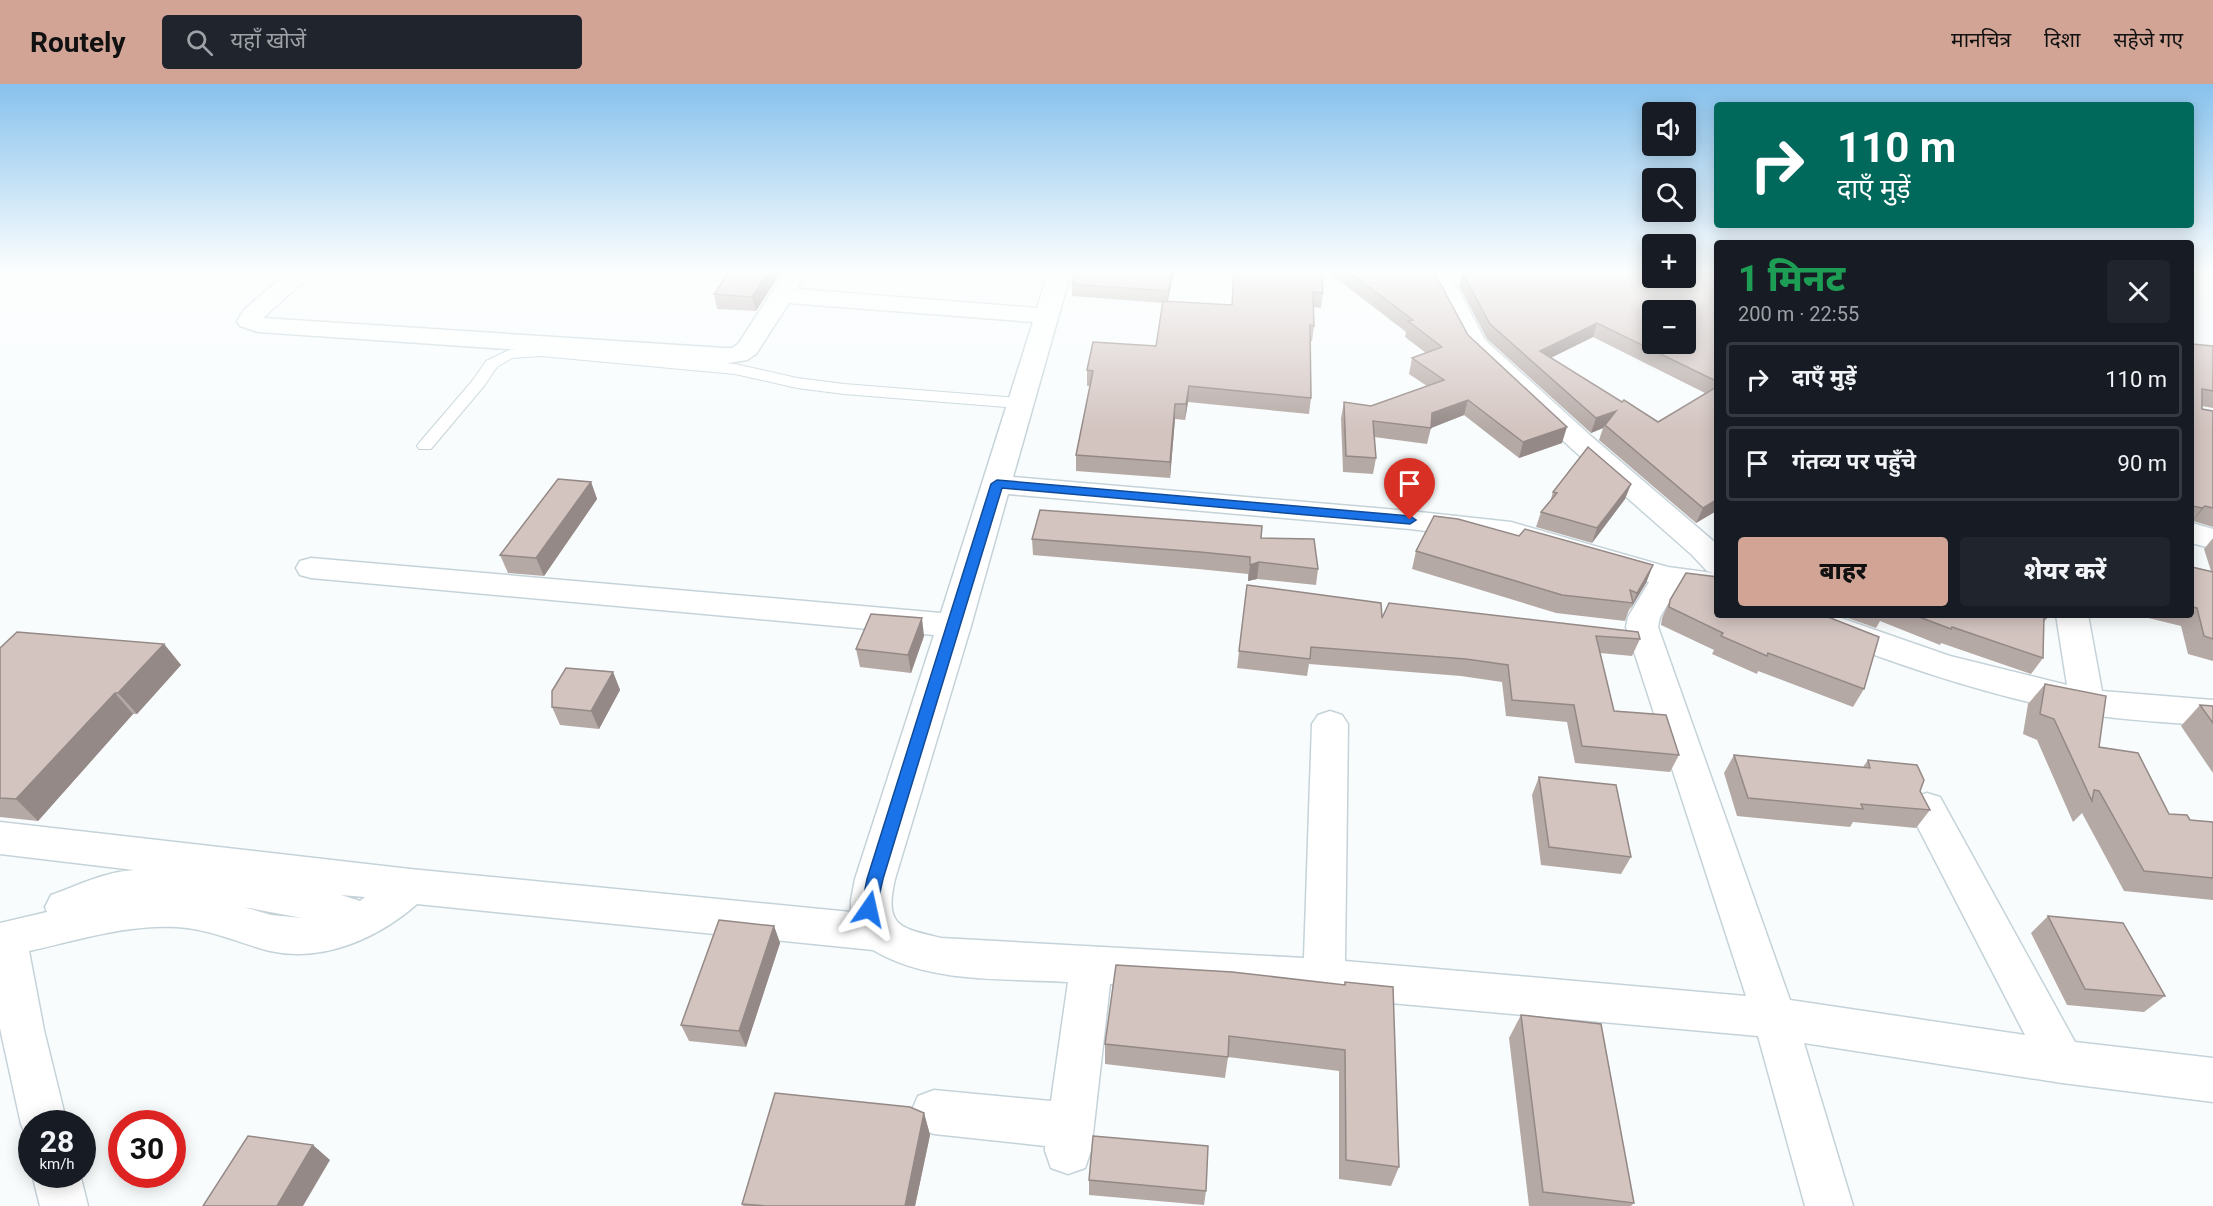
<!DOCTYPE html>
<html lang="hi">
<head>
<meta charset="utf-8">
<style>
	:root { --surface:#171b24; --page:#20242c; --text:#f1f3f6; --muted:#9ea1a6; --line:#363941; --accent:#d1a495 }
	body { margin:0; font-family:Roboto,"Noto Sans Devanagari",sans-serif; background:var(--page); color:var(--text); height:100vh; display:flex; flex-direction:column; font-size:22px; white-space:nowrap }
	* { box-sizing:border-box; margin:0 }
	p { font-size:20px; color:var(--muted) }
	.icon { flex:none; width:33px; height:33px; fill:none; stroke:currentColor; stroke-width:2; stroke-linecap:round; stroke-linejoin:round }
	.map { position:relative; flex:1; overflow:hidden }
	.side { position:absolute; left:1714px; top:156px; width:480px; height:378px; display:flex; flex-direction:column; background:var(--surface); border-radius:6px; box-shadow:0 3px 15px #0003 }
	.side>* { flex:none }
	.top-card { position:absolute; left:1714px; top:18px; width:480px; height:126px; border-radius:6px; box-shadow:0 3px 15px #0003; background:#00695c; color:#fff; overflow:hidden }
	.controls { position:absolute; left:1642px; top:18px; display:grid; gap:12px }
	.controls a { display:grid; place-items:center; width:54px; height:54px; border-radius:6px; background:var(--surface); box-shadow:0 3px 15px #0003; font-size:30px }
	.speed { position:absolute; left:18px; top:1026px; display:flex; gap:12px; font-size:30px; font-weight:700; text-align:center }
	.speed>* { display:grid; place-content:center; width:78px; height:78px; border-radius:50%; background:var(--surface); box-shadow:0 3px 15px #0003; line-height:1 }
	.speed small { font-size:15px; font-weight:400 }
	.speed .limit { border:9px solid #d22; background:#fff; color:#111 }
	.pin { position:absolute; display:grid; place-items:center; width:51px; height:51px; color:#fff; margin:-62px -26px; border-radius:50% 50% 50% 0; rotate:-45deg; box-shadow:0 0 6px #0007 }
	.pin .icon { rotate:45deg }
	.me { position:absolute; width:66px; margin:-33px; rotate:11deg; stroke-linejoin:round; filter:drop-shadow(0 0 4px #0008) }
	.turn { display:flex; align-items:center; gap:21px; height:126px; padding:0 24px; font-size:27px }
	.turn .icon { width:78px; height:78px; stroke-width:2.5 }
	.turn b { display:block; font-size:42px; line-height:51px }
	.round { display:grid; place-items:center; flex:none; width:63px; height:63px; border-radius:6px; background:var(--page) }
	.head { display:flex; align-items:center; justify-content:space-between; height:102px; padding:0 24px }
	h1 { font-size:36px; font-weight:800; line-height:45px; color:#1e9e55 }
	.action { display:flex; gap:12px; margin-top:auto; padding:12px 24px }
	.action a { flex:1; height:69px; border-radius:6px; background:var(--accent); color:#111; font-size:24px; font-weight:800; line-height:69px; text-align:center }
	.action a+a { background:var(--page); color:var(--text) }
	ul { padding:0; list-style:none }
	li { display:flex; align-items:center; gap:18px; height:75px; margin:0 12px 9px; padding:0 12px; border:3px solid var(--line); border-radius:6px }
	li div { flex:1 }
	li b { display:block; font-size:22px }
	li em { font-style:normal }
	header { display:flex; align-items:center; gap:36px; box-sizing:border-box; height:84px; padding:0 30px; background:var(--accent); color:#111 }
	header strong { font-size:28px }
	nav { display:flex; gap:33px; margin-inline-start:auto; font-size:21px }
	.search { width:420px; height:54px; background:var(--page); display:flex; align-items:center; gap:15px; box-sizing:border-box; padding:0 21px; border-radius:6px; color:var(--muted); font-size:22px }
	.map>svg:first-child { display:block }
</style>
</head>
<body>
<header>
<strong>Routely</strong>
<div class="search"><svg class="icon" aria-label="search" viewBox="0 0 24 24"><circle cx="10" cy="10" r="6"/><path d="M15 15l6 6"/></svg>यहाँ खोजें</div>
<nav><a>मानचित्र</a><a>दिशा</a><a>सहेजे गए</a></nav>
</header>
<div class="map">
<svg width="2213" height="1122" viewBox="0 0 2213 1122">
	<rect width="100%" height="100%" fill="#f9fcfd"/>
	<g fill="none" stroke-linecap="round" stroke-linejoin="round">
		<defs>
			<path id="service" d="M541,264L735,280L797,294L844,300L1019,314L1027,319L1019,324L844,310L797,304L735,290L541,272L512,274L497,283L484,302L431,365H419L417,362L419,359L473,296L486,277L509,266Z"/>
			<g id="minor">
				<path d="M288,188H314L263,234L724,264H732L738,260L785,188H808L797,205L1037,224L1048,188H1071L1013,393L1410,427L1511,438L1668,483L1713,489L1707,487L1692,471L1572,365L1466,265L1434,203L1422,188H1446L1456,201L1485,256L1592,353L1718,461V510L1677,505L1660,533L1658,543L1790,916L2025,951L1908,724L1914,713L1927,709L1940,713L2075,958L2213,974V1018L2062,999L1804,959L1853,1122H1805L1758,952L1324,913L1110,900L1091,1067L1085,1084L1068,1090L1051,1084L1045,1067V1062L934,1050L918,1044L911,1028L918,1012L934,1006L1051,1017L1068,898C1004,894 930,900 873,866L417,820C378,854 323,879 270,867C239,859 210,845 177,843C127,840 78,856 29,867L44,946L67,1040H32V1058L28,1056L21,1040L0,944V839L47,828L45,823L51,811C79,801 104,788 134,786L0,770V738L410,785L851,828V816L855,795L934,551L311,494L300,491L296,484L300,477L311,474L941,529L1033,238L789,219L756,270L747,276L724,280L258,248L240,242L237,237L245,225ZM1008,410L1410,445L1509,457L1649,498L1628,533L1626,543L1746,912L1345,877L1348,640L1342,631L1330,627L1318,631L1312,640L1304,874L941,854C899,844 884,842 895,795L971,542ZM341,811L365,813L360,817ZM244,823L302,834L271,831Z"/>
				<path d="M2192,439L2213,445V465L2192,459Z"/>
				<path d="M1784,531H1832L1950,572L2067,601L2056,531H2088L2102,607L2213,616V642C2171,638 2128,637 2086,630C1983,612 1885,576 1789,539Z"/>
				<path d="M32,1090H80L88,1122H40Z"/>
			</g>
		</defs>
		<use href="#service" stroke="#c5d3d9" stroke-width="2"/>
		<use href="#minor" stroke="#c5d3d9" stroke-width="3"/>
		<use href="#service" fill="#fff" fill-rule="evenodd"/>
		<use href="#minor" fill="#fff" fill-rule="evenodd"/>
	</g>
	<g fill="#b5a9a5" fill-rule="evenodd">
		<path d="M781,188L756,227L717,225L714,210Z"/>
		<path d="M1075,188H1174L1168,217L1232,221L1234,188L1323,209L1321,224L1313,223L1314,242L1312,257H1310L1311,314L1309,330L1188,318L1185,336L1175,335L1170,394L1076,387V371L1090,302H1087V286L1156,262L1163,219L1072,212V200Z"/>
		<path d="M1328,188H1434L1468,251L1562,359L1519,374L1464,331L1431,344L1427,360L1374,353L1376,374L1373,390L1343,388L1341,334L1344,318L1371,322L1427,302L1409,290L1412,274L1426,269L1405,253L1406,248Z"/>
		<path d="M1462,188H1718V426L1696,439L1599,356L1603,344L1591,349L1487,255L1459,202ZM1593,253L1705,309L1658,338L1622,318L1551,274Z"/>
		<path d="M2192,260L2213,262V324L2202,322V325L2213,327V443L2193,437L2192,438Z"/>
		<path d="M591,398L597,415L544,492L508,489L500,471Z"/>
		<path d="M1631,400L1625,415L1592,459L1536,443L1541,428L1550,418L1553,408Z"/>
		<path d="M1519,452L1653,481L1646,499L1629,526L1625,537L1556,529L1412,485L1416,467Z"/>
		<path d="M1261,454L1318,485L1316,501L1257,495L1248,497V490L1198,485L1033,471L1032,455Z"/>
		<path d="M2213,454V577L2188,570L2181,542L2136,531H2192V483L2211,487L2204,465Z"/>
		<path d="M1247,501L1382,534L1640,555L1632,572L1600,569L1614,627L1679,671L1670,688L1575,679L1567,638L1506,632L1502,598L1461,592L1309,580L1307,592L1237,584Z"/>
		<path d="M1670,516L1864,605L1853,623L1758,587L1757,590L1712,570L1714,566L1661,541L1662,534Z"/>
		<path d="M1839,531H2050L2044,538L2043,574L2031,590L1941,559L1940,561L1880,537L1876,544Z"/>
		<path d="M924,552L911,589L860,583L856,565Z"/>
		<path d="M164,560L181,581L137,630H133L38,737L0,733V564Z"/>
		<path d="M613,588L620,606L599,645L560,641L552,623Z"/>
		<path d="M2045,600L2099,663L2169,730L2190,736L2213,738V816L2124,807L2082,729L2073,738L2037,656L2023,650L2028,620Z"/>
		<path d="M2200,621L2213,622V689L2181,642Z"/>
		<path d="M1734,671L1863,683L1868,676L1920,707L1930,726L1916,744L1853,738L1850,743L1737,732L1724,689Z"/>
		<path d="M1539,693L1631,773L1621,790L1541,781L1532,711Z"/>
		<path d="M2048,832L2165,912L2144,928L2067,921L2031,849Z"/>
		<path d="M774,842L780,859L746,963L689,957L681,941Z"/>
		<path d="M1345,898L1399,1083L1391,1102L1339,1095V987L1228,973L1225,994L1105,980V960L1344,901Z"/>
		<path d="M1521,931L1634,1119L1631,1122H1529L1509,954Z"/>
		<path d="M924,1029L930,1051L915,1122H743L742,1120Z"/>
		<path d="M1089,1096L1206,1107L1204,1121L1089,1111Z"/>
	</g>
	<g fill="#948986">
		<path d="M768,188H781L756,227L752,213Z"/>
		<path d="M1172,188H1174L1167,220L1168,207Z"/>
		<path d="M1597,239L1593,253L1536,281L1540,267Z"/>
		<path d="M1189,302L1188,318L1185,336L1186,320Z"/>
		<path d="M1468,316L1464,331L1431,344L1432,329Z"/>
		<path d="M1175,320V335L1170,394V378Z"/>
		<path d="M1616,327L1605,341L1603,344L1591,349L1596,334Z"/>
		<path d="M1567,343L1562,359L1519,374L1523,358Z"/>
		<path d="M591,398L597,415L544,492L536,474Z"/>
		<path d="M1631,400L1625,415L1592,459L1597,444Z"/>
		<path d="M1718,415V426L1696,439L1703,424Z"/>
		<path d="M2205,422L2192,438L2202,424Z"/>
		<path d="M1259,478L1257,495L1248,497L1250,481Z"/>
		<path d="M1653,481L1646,499L1630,526L1637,509Z"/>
		<path d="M922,534L924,552L911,589L908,571Z"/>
		<path d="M164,560L181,581L137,630L118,609Z"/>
		<path d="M613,588L620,606L599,645L591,627Z"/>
		<path d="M115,609L133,630L38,737L16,715Z"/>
		<path d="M774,842L780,859L746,963L739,947Z"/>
		<path d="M924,1029L930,1051L915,1122H905Z"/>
		<path d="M313,1061L330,1076L303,1122H277Z"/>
	</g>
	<g fill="#d3c4c0" stroke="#948986" stroke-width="1.5" fill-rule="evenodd">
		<path d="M729,188H768L752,213L714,210Z"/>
		<path d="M1075,188H1172L1168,207L1072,200Z"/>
		<path d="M1234,188H1322L1323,209L1313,208L1314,242L1310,241L1311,314L1189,302L1186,320H1175L1170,378L1076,371L1093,287L1087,286L1093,258L1156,262L1163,217L1232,221Z"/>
		<path d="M1349,188H1434L1468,251L1567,343L1523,358L1468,316L1432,329L1431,344L1373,337L1376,374L1346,372L1344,318L1371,322L1444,296L1412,274L1442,263L1408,237L1413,236Z"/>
		<path d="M1462,188H1653V194H1686V188H1718V298L1597,239L1540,267L1622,318L1624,316L1658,338L1718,302V415L1703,424L1605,341L1616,327L1596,334L1490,240ZM1653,226H1686V260H1653Z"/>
		<path d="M2192,260L2213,262V307L2202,305V325L2213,327V424L2205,422L2202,424L2192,422Z"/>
		<path d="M1588,363L1631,400L1597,444L1541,428L1557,409L1553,408Z"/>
		<path d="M558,395L591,398L536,474L500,471Z"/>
		<path d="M1040,426L1262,442L1261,454L1314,455L1318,485L1259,478L1250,481V473L1200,468L1032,455Z"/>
		<path d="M1434,432L1458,435L1519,452L1525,445L1653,481L1637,509L1630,506L1633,519L1562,511L1416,467Z"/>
		<path d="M2192,483L2213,488V555L2204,552L2197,524L2192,523Z"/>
		<path d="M1686,489L1718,493V531H1823L1879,553L1864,605L1768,569L1767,572L1721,552L1723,549L1669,523L1670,516Z"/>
		<path d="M1247,501L1381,519L1382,534L1389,519L1638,548L1640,555L1596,552L1614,627L1666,631L1679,671L1582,662L1574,621L1512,616L1508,581L1466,575L1311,563L1310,575L1239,567Z"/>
		<path d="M871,530L922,534L908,571L856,565Z"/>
		<path d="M1914,531H2044L2043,574L1952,543L1951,545Z"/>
		<path d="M17,548L164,560L118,609H115L16,715L0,714V564Z"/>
		<path d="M566,584L613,588L591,627L552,623V607Z"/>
		<path d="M2045,600L2106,612L2099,663L2138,669L2169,730L2187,731L2190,736L2213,738V794L2144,787L2099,707L2094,706L2092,717L2054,635L2040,630Z"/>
		<path d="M2200,621L2213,622V639Z"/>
		<path d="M1734,671L1870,684L1868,676L1917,681L1924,696L1920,707L1930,726L1861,720L1863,725L1748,714Z"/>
		<path d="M1539,693L1616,701L1631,773L1549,763Z"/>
		<path d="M2048,832L2123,839L2165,912L2085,905Z"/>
		<path d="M719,836L774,842L739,947L681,941Z"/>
		<path d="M1116,881L1232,888L1345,901V898L1393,903L1399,1083L1346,1076L1345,966L1229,952L1228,973L1105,960Z"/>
		<path d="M1521,931L1601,940L1634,1119L1543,1108Z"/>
		<path d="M775,1009L910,1023L924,1029L905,1122H766L742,1120Z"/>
		<path d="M248,1052L313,1061L277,1122H203Z"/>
		<path d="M1093,1052L1208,1062L1206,1107L1089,1096Z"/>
	</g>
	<linearGradient id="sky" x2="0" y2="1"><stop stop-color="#87c2ed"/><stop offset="0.54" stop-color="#fcfefe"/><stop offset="1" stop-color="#fcfefe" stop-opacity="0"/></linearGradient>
	<rect width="2213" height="346" fill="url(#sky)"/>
	<path fill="#1a73e8" stroke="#114b97" stroke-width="1.5" d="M997,396L1410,432L1416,436L1410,440L1002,404L883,795L875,830L869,832L863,830L861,825L867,795L991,400Z"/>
</svg>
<div class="controls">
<a><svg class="icon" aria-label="sound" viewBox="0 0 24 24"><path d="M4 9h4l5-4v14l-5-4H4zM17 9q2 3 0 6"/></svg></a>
<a><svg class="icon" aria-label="search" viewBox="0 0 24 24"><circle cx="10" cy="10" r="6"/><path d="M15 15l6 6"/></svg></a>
<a>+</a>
<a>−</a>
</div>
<div class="speed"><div>28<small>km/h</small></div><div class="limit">30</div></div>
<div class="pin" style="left:1410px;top:436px;background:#d93025"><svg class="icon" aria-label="arrive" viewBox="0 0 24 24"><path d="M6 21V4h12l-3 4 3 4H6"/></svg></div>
<svg class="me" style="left:869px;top:825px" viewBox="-20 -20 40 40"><path d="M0-17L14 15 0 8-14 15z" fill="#1a73e8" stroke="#fff" stroke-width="4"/></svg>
<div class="top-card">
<div class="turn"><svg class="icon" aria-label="right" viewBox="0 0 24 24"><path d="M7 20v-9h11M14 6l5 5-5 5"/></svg><div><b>110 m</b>दाएँ मुड़ें</div></div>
</div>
<section class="side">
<div class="head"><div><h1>1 मिनट</h1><p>200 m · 22:55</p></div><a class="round"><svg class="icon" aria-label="close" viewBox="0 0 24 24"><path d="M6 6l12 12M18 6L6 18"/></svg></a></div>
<ul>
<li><svg class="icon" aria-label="right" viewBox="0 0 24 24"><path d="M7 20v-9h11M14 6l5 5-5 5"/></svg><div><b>दाएँ मुड़ें</b></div><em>110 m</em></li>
<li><svg class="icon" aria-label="arrive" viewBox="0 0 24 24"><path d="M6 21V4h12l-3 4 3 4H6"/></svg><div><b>गंतव्य पर पहुँचे</b></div><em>90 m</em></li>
</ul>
<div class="action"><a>बाहर</a><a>शेयर करें</a></div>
</section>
</div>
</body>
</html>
